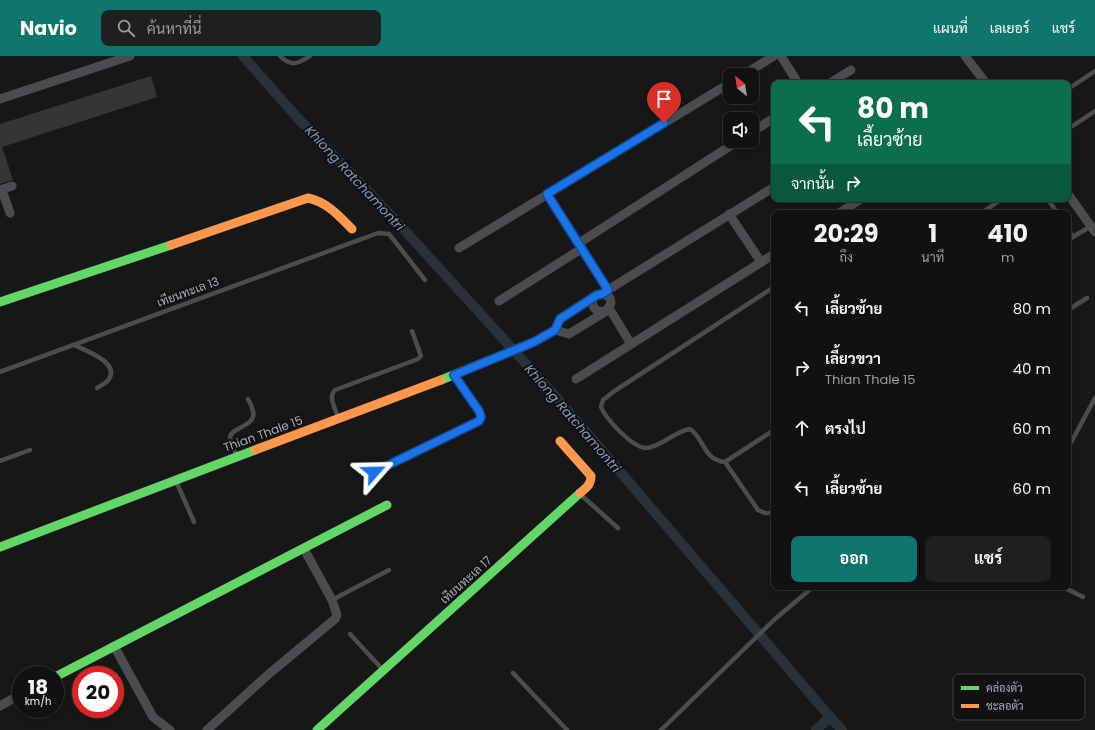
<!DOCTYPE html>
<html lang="th">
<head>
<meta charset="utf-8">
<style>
	:root { --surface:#111; --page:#1e1f1f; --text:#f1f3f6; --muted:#9c9d9f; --line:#303131; --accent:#0f766e }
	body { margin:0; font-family:Poppins,Sarabun,sans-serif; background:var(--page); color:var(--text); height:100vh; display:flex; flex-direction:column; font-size:15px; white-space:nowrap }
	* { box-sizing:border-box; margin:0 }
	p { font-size:13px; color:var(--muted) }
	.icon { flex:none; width:22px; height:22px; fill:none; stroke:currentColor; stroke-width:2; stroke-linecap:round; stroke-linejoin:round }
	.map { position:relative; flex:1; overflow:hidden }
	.sheet { position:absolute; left:771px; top:154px; width:300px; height:380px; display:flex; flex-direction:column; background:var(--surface); border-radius:8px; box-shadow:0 2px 6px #0003,0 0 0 1px var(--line) }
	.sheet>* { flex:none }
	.guide { position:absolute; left:771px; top:24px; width:300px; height:122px; border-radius:8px; box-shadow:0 2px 6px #0003,0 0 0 1px var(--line); background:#0b6e4f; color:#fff; overflow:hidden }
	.needle { width:26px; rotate:330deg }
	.buttons { position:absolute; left:723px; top:12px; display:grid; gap:8px }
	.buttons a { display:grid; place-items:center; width:36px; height:36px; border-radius:8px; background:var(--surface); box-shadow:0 2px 6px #0003,0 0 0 1px var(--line); font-size:20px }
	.speed { position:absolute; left:12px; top:610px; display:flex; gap:8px; font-size:20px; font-weight:700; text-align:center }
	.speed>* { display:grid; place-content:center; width:52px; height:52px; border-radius:50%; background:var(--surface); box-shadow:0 2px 6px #0003,0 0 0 1px var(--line); line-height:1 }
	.speed small { font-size:10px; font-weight:400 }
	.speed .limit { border:6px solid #d22; background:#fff; color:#111 }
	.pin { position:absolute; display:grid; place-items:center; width:34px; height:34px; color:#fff; margin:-41px -17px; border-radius:50% 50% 50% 0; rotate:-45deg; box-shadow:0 0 4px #0007 }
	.pin .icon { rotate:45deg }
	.me { position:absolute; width:44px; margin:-22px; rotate:65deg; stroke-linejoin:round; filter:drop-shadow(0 0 3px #0008) }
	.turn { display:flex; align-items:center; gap:14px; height:84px; padding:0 20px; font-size:18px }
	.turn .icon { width:52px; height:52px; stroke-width:2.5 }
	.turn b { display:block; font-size:28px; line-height:34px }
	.then { display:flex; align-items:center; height:38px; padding:0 20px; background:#0003; gap:8px; font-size:15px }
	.eta { display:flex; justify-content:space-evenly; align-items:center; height:68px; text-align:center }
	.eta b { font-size:24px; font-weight:700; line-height:28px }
	.primary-button { display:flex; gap:8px; margin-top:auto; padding:8px 20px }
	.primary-button a { flex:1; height:46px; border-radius:8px; background:var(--accent); color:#fff; font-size:16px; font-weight:700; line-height:46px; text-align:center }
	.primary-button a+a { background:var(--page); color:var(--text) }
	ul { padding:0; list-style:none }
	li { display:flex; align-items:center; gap:12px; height:60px; padding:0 20px }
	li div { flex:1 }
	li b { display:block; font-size:15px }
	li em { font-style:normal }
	header { display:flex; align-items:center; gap:24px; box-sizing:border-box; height:56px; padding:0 20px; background:var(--accent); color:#fff }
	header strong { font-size:19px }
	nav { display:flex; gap:22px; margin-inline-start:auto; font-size:14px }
	.search { width:280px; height:36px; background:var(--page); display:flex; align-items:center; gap:10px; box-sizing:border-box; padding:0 14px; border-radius:8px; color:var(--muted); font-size:15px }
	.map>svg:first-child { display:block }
</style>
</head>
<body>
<header>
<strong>Navio</strong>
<div class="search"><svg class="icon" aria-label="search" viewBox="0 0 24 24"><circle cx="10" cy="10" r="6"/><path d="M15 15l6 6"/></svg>ค้นหาที่นี่</div>
<nav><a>แผนที่</a><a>เลเยอร์</a><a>แชร์</a></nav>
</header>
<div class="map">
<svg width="1095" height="674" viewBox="0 0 1095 674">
	<rect width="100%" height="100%" fill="#171717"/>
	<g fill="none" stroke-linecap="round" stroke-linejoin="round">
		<g stroke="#2a3239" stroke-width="10">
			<path d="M243,0L295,59L398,167L557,342L830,661"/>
			<path d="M816,674L830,661L842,674"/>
		</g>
	</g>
	<path fill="#353536" d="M151,20L157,41L2,91L13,124L0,128V68Z"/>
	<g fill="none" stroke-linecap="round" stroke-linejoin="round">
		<g stroke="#4b4c50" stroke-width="4.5">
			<path d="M280,0C291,11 298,8 310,0"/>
			<path d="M1068,33L1095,15"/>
			<path d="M1068,73L1095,55"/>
			<path d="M1048,143L1057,157"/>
			<path d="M981,157L1002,143"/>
			<path d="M1068,173L1073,181"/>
			<path d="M1068,184L1091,170"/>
			<path d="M1068,254L1087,242"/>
			<path d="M74,289C84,294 120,306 109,323C107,327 101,329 97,332"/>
			<path d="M0,316L378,177L389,178L393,183L425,224"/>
			<path d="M338,361C335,352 328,341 335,334L418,303L421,300L412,275"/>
			<path d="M774,374L725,406L758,454C764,457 768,459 774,455"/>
			<path d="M1068,392L1095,342"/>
			<path d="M237,400C235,395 230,388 230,382C230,371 257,371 253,355C252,351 250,346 248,343"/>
			<path d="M0,405L30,394"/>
			<path d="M725,406C703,404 705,383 690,373C677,375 666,386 654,390C652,391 647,392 645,392C631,390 606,363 601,351L603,344L613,336L774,231"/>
			<path d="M374,416L479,365L481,361L479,355L455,320"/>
			<path d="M176,425L194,466"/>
			<path d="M581,439L618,472"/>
			<path d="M1063,531L1083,541"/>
			<path d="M332,544L389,514"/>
			<path d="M350,578L383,614"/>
			<path d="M513,617L567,674"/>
			<path d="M661,674L775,563L813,531"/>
		</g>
		<g stroke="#4b4c50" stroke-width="9">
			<path d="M781,0L798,27"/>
			<path d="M965,0L986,27"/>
			<path d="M743,19L774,0"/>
			<path d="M830,27L851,14"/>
			<path d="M0,43L130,0"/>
			<path d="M752,76L774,62"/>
			<path d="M0,134L12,130"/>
			<path d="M2,134L10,157"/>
			<path d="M547,138L608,234"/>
			<path d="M1068,138L1095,176"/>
			<path d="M839,157L861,143"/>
			<path d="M729,158L761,206"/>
			<path d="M579,187L738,85"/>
			<path d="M459,192L730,27"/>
			<path d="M603,237L610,242L611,247L607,254C599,258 593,254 592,245L595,240L603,237L774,131"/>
			<path d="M499,245L581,193"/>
			<path d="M609,252L631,288"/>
			<path d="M555,274L569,278L605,256"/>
			<path d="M576,323L774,198"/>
			<path d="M114,590L153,661L170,674"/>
			<path d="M0,650L21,638"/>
			<path d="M207,674L270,617L335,563L337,559L332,544L304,493"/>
		</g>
		<g stroke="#63d668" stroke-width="9">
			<path d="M0,246L171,189"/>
			<path d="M441,324L534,286L555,274L560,263L595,240"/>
			<path d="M0,491L255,394"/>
			<path d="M55,621L387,449"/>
			<path d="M317,674L580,437"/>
		</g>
		<g stroke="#ff974d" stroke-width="9">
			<path d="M171,189L308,142C327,146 339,160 352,173"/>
			<path d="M560,385L591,420C591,429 586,432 580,437"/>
			<path d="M255,394L441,324"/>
		</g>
	</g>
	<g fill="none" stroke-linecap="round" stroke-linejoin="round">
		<defs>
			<path id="route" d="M374,416L479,365L481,361L479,355L454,319L534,286L555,274L560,263L597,239L602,238L608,234L547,138L664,67"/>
		</defs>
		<use href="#route" stroke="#114b97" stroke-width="10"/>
		<use href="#route" stroke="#1a73e8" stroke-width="7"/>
	</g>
	<g text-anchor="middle" stroke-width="4" stroke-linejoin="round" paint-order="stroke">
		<g font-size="12" fill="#a8adb8" stroke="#111113">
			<text transform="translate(188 236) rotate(-20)" y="4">เทียนทะเล 13</text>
			<text transform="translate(263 378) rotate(-20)" y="4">Thian Thale 15</text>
			<text transform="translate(466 524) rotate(-42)" y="4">เทียนทะเล 17</text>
		</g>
		<g font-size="13" font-style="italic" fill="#7f9bb3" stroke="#111113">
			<text transform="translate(355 122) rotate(47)" y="5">Khlong Ratchamontri</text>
			<text transform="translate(573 362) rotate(49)" y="5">Khlong Ratchamontri</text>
		</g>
	</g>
	<rect x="953" y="618" width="132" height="46" rx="6" fill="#111113" stroke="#3e4045" stroke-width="1"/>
	<rect x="961" y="630" width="18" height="4" fill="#63d668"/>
	<rect x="961" y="648" width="18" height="4" fill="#ff974d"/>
	<g font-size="11" fill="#a8adb8">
		<text x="986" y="636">คล่องตัว</text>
		<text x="986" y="654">ชะลอตัว</text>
	</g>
</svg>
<div class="buttons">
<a><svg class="needle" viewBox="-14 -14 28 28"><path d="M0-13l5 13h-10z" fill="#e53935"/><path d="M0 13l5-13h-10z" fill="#9c9d9f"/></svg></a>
<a><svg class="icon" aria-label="sound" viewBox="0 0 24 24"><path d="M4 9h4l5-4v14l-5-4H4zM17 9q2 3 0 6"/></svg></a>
</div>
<div class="speed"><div>18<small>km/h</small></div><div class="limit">20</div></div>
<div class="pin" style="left:664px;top:67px;background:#d93025"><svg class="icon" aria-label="arrive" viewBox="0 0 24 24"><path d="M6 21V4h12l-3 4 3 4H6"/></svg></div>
<svg class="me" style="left:374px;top:416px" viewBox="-20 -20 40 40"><path d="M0-17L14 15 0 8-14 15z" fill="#1a73e8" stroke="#fff" stroke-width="4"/></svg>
<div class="guide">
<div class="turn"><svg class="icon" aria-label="left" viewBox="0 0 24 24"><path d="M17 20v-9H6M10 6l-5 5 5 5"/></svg><div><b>80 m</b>เลี้ยวซ้าย</div></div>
<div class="then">จากนั้น<svg class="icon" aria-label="right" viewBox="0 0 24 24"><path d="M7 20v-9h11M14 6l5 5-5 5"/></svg></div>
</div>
<section class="sheet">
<div class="eta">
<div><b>20:29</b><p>ถึง</p></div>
<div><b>1</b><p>นาที</p></div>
<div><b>410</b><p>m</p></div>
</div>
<ul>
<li><svg class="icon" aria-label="left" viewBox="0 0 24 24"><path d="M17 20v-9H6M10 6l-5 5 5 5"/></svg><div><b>เลี้ยวซ้าย</b></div><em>80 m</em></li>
<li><svg class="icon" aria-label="right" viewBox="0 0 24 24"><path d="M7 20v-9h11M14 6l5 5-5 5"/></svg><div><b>เลี้ยวขวา</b><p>Thian Thale 15</p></div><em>40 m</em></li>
<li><svg class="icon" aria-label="ahead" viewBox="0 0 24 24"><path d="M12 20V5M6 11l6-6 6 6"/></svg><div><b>ตรงไป</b></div><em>60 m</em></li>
<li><svg class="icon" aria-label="left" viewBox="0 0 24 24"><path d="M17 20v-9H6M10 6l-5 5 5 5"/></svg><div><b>เลี้ยวซ้าย</b></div><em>60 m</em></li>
</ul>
<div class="primary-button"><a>ออก</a><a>แชร์</a></div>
</section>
</div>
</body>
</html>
